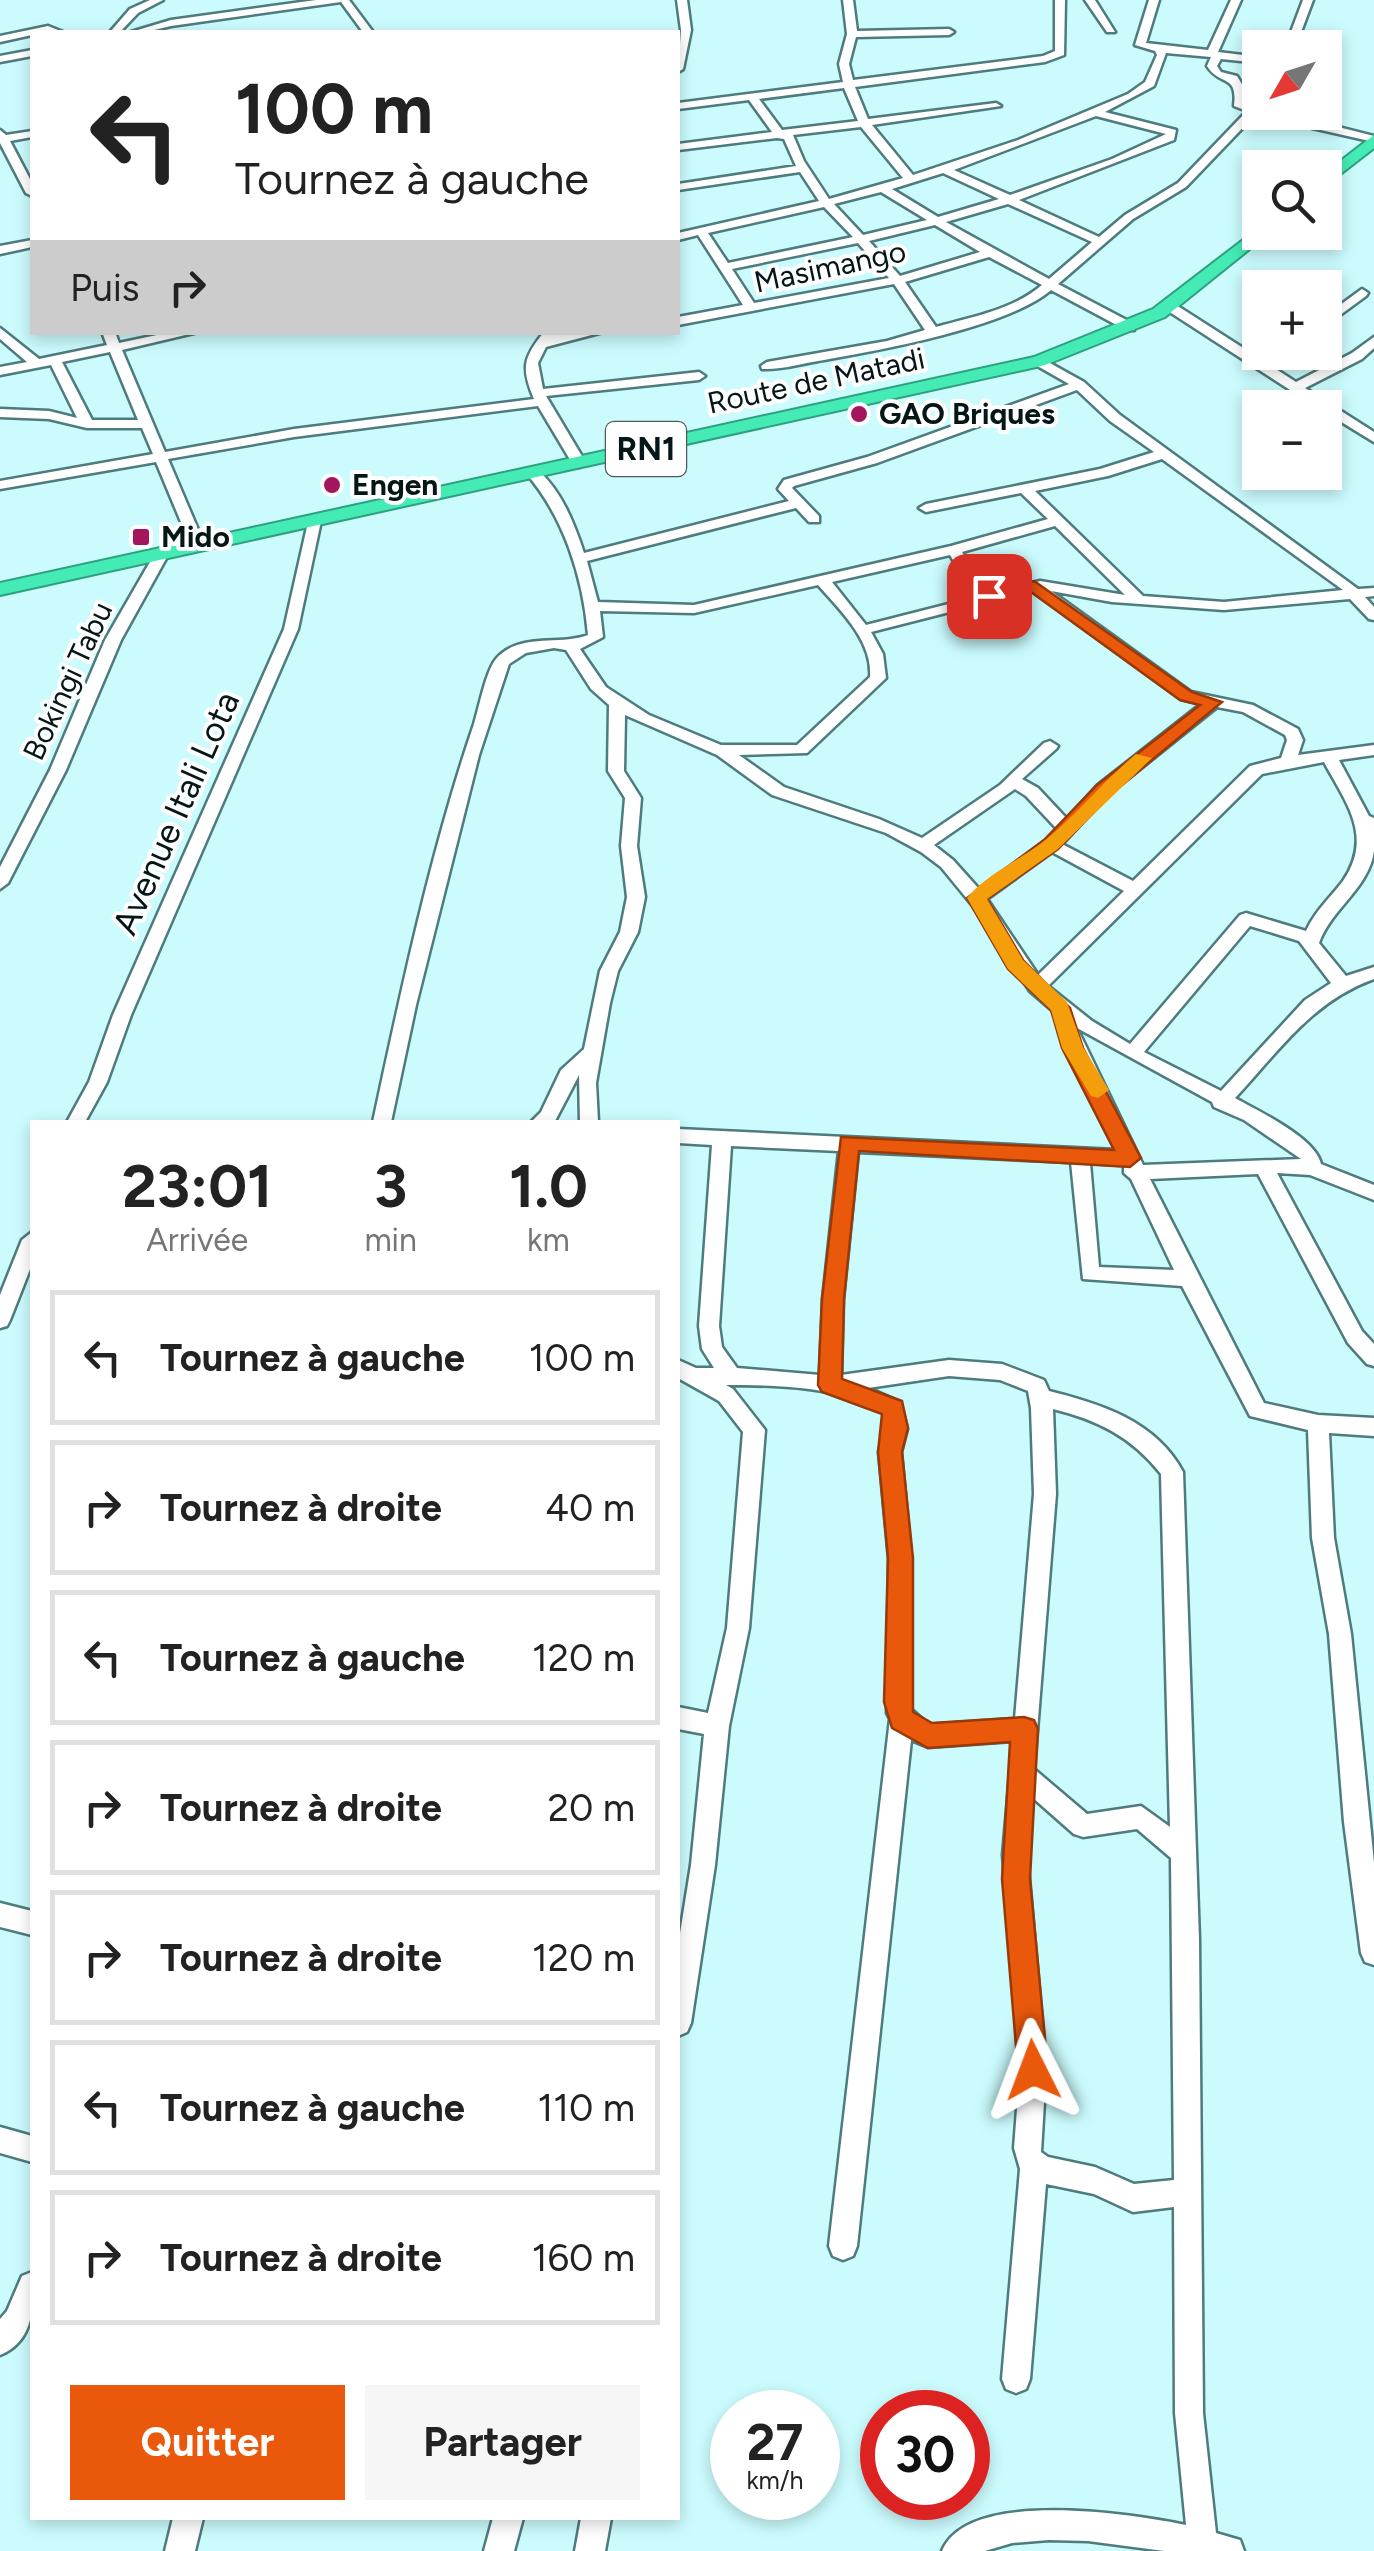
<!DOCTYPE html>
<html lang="fr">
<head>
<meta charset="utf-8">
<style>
	:root { --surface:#fff; --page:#f6f6f6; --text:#222; --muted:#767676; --line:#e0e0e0; --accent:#ea580c }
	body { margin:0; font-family:Figtree,sans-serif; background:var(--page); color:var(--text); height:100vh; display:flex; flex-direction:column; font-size:38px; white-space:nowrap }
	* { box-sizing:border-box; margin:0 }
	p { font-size:32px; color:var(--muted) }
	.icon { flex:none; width:55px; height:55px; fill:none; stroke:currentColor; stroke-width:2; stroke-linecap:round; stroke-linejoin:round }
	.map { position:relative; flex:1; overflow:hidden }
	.side { position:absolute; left:30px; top:1120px; width:650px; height:1400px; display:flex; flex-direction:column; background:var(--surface); border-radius:0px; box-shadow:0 5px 15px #0003 }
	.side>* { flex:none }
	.hud { position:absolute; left:30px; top:30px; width:650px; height:305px; border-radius:0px; box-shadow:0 5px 15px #0003; background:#fff; color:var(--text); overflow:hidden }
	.needle { width:65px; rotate:231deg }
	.buttons { position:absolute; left:1242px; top:30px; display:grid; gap:20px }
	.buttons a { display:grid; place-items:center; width:100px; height:100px; border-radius:0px; background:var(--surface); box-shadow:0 5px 15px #0003; font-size:50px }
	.speed { position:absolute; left:710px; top:2390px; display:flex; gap:20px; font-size:50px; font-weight:700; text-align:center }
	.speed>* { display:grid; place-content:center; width:130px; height:130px; border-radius:50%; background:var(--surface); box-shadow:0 5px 15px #0003; line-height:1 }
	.speed small { font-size:25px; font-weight:400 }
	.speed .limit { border:15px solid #d22; background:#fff; color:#111 }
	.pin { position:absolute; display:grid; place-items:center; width:85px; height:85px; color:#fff; margin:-42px; border-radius:20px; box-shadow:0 5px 15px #0006 }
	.me { position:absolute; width:110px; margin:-55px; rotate:357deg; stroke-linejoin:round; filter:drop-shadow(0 0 8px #0008) }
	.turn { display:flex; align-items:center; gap:35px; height:210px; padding:0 40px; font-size:45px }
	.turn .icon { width:130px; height:130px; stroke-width:2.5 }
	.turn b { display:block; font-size:70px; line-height:85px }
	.then { display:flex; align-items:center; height:95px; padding:0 40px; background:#0003; gap:20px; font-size:38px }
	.eta { display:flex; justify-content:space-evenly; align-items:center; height:170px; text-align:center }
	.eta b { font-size:60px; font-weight:700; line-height:70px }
	.primary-button { display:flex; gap:20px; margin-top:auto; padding:20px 40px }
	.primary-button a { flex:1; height:115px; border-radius:0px; background:var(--accent); color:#fff; font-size:40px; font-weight:700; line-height:115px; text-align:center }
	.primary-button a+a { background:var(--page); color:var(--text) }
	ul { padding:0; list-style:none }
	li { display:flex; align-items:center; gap:30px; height:135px; margin:0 20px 15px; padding:0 20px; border:5px solid var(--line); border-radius:0px }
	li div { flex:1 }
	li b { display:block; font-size:38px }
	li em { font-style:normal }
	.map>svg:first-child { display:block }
</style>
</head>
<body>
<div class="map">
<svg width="1374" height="2551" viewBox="0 0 1374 2551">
	<rect width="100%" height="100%" fill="#cbfbfd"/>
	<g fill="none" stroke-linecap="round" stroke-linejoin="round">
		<defs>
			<g id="minor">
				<path d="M150,0H163L138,13L120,32H110L130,9Z"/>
				<path d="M316,0H349L373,32H363L341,2L171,26L146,32H131L171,20Z"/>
				<path d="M677,0H687L691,30L683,69L678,72L681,30Z"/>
				<path d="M843,0H853L857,31L949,29L954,32L949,35L856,37L849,64L853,80L1043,56L1055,51V0H1065L1064,55L1045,62L855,87L868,119L996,103L1001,106L872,125L913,175L1018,140L1128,94L1145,82L1157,55L1155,51L1135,45L1149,0H1159L1146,43L1208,50L1231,0H1241L1218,52L1260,57V63L1221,59L1217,66L1221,72L1237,76L1246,91L1245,104L1260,108V112H1279L1374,136V142L1255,115L1186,187L1133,219L1058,284L1134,324V330H1126L1051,290C1008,327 881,350 824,360C804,363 782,370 762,369L761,366L767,362L887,341L925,330L894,284L678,325V317L743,305L698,235L678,240V233L819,201L800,172L678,190V184L796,166L784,139L777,138L678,150V144L772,132L749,100L678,109V103L843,82L839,64L847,34ZM1166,53L1211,57L1207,66C1220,87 1238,73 1234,106L1247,111L1178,183L1125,215L1099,237L1019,200L1174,140L1176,130L1105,112L1154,86ZM844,88L858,121L782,130L759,99ZM1096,116L1166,134L1112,159L1010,195L954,170ZM861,127L903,178L829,199L804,161L793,135ZM943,173L999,199L938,217L892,189ZM881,192L927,220L863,235L834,204ZM1008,204L1092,242L1049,279L946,222ZM824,207L853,237L728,263L708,233ZM935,225L980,252L900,276L869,241ZM858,243L889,278L754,303L732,269ZM989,257L1042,285C1013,310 971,317 936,327L905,282Z"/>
				<path d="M1085,0H1095L1115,32H1107Z"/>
				<path d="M1303,0H1313L1295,48H1285Z"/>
				<path d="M48,26L63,32H32V35L0,42V36Z"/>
				<path d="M32,50V56L0,62V56Z"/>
				<path d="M0,130L6,135L32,131V137L10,141L32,183V196L26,193L0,143Z"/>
				<path d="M32,240V247L0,254V246Z"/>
				<path d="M1362,289L1368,293L1366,296L1325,326V316Z"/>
				<path d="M1165,303H1173L1296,382L1352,353L1374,337V348L1362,359L1305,388L1374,432V442L1325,412V408H1318L1165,309Z"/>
				<path d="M0,328L39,359L107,345L102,332H115L119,343L171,332H198L122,350L165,452L294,429L534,399C521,368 523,358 544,332H603L546,347L538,363L543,389L699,372L705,376L699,380L546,396L586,463L579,467L572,463L538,406L294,437L168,459L205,546L198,550L191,546L156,462L0,489V481L153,454L142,428H87L49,419L0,417V409L49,411L77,418L51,365L0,375V367L27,362L0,339ZM110,352L138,420H92L62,362Z"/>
				<path d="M1039,357L1084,382L1120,415L1358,589L1374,588V596L1365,597L1374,607V620L1369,619L1350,599L1224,610L1112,602L1051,591L1191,692L1253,705L1298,729L1303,740L1298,755L1374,745V755L1339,760L1369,816L1374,818C1374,829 1374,841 1374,851C1369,888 1331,909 1319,943L1346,976L1374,967V979C1312,1001 1278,1052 1235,1098C1258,1111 1316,1138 1321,1164L1374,1185V1200L1310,1175L1277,1173L1362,1331L1374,1344V1366L1367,1364L1348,1343L1258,1174L1150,1179L1264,1403L1318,1415L1374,1418V1436L1329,1433L1334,1538L1351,1634L1374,1863V1965L1365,1962L1361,1953L1344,1822L1329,1634L1312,1538L1308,1430L1250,1416L1182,1286L1083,1279L1071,1162L858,1152L843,1299L841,1375L949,1360L1002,1364L1044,1380L1049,1391C1101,1404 1156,1421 1183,1472L1199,1939L1203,2413L1216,2533L1240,2540L1244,2551H1164L1088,2541L1049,2540L1012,2543L985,2551H942C968,2488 1133,2514 1186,2525L1175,2413L1174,2207L1133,2212L1094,2194L1046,2184L1030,2379L1026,2389L1016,2393L1006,2389L1002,2379L1020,2169L1014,2148L1020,2070L1003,1855L1013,1741L928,1747L911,1740L857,2246L853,2256L843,2260L833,2256L829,2246L890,1719L887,1713L889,1559L879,1452L885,1429L883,1412C845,1386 771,1385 726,1385L733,1389L765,1430L749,1628L729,1726L715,1865L691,2023L687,2032L678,2036V1946L691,1865L704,1734L678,1729V1707L708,1713L727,1628L743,1432L719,1401L678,1378V1360L696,1368H714L702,1349L699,1326L712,1145L678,1143V1129L1117,1150L1052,1010L1030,991L973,906L941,867L921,852L886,833L772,795L717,755L625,715L624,771L641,798L637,846L645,897L638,932L618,971L610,1003L596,1083L598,1122H580L579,1075L555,1121L531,1122L541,1112L561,1070L584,1049L600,971L620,932L627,897L621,846L625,798L608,771L609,705L591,689L566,650L554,648L526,653L509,664L479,755L416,1005L391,1122H373C401,991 431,850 474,724C479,708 486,671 496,659C519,632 560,646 588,635C583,577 564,517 526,473L528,470H538C562,492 574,523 584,553L789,501L778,489L784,480L867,457L1069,384L1034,364L1033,361ZM1077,390L1110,421L1154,452L1100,469L926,504L919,508L926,512L1021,493L1048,519L951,546L694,605L598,602L587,561L796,508L809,522H819V516L792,488L794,486L877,463ZM1162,459L1343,590L1224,602L1143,596L1035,491L1108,476ZM1055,526L1125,595L1040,581L994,592L975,574L962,552ZM950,555L964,579L980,596L866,625L832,582ZM818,585C840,610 873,641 870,677L797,745H721L649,715L606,687L580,649L603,637L600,611L694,613ZM1032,591L1181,699L1201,704L1098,785L1067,819L1038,788L1022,779L1056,749L1058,746L1050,741L1044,743L1000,785L922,838L879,819L784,787L739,755L807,753L886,678L883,654L871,632ZM1217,707L1243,712L1285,735L1287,740L1281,758L1250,766L1133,881L1062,844L1110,793ZM1324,762C1346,803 1374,836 1343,881C1330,898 1315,911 1306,931L1246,913L1240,915L1130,1044L1092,1021L1048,986L1262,774ZM1015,789L1026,796L1057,829L1045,841L979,889L953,860L934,845ZM1052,852L1124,891L1038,975L987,899ZM1250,926L1299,941L1331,983L1305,1000L1221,1091L1144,1052ZM1077,1028L1212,1102L1214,1107L1244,1120L1301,1159L1143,1165ZM731,1146L839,1151L823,1299L820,1375L737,1368L722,1347L719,1326ZM1090,1163L1124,1165V1173L1131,1179L1174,1270L1099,1267ZM949,1376L1000,1380L1028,1391L1031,1408L1034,1494L1015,1719L929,1725L911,1709V1559L901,1452L907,1429L900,1402L868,1388ZM1053,1409C1098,1420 1132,1437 1161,1474L1170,1827L1141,1806L1087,1814L1034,1769L1056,1494ZM1032,1797L1074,1834L1083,1837L1137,1829L1171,1858L1174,2180L1134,2184L1095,2167L1048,2157L1041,2152L1046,2070L1027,1855Z"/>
				<path d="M309,518L321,521L298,629L131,1015L107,1082L85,1122H67L89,1082L113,1015L284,629Z"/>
				<path d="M161,551L168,555L121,640L66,770L8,883L0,889V867L50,770L105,640L154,555Z"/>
				<path d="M32,1232V1264L10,1320L7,1326L0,1328V1295L22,1240Z"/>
				<path d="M0,1903L32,1911V1935L0,1927Z"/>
				<path d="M0,2127L32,2136V2162L0,2153Z"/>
				<path d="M32,2272C34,2304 35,2341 0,2355V2319L7,2311L22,2276Z"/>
				<path d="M173,2518H203L195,2551H165Z"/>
				<path d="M493,2518H523L514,2551H484Z"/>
				<path d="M581,2518H611L605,2551H575Z"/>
			</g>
			<g id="highway">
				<path d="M1374,135V148L1325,186V173Z"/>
				<path d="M1260,227V232H1269L1267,235L1165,317L1045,365L0,595V583L1034,357L1153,309Z"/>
			</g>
		</defs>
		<use href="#minor" stroke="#4e7b7d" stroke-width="5"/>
		<use href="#highway" stroke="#2ea07d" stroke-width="4"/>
		<use href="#minor" fill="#fff" fill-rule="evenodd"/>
		<use href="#highway" fill="#44ebb4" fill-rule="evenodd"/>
	</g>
	<path fill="#ea580c" stroke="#983908" stroke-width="2.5" d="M1034,581L1192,692L1222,702L1111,794L1058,849L987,899L1023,960L1070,1008L1083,1048L1141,1158L1130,1167L859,1151L844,1299L842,1379L902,1401L908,1428L902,1452L913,1558V1712L932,1723L1024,1717L1034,1720L1038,1729L1030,1879L1048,2070L1043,2080L1033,2084L1022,2080L1018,2070L1002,1879L1010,1742L928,1748L892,1728L884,1702L888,1558L878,1452L882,1414L822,1392L818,1385L822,1299L841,1137L1114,1150L1062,1048L1051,1010L1008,969L967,898L1044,840L1097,785L1200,705L1180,700L1031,592L989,601L981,596Z"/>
	<path fill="#f59e0b" d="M1136,754L1152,758L1058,849L987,899L1023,960L1067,1002L1083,1047L1109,1090L1098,1098L1091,1096L1062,1048L1051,1010L1008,969L967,898C986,874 1020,860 1044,841C1078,814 1103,781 1136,754Z"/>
	<g fill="#a3165d" stroke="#fefefe" stroke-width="4">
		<circle cx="859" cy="414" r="10"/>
		<circle cx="332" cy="485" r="10"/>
		<rect x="131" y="527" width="20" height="20" rx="5"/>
	</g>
	<g text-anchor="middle" stroke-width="8" stroke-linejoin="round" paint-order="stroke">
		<g font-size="30" fill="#041617" stroke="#fefefe">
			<text transform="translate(830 267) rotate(-12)" y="10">Masimango</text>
			<text transform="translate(816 381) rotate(-12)" y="10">Route de Matadi</text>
			<text transform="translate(68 681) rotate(-65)" y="10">Bokingi Tabu</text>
		</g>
		<g font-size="30" font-weight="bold" fill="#041617" stroke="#fefefe" text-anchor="start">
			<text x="879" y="424">GAO Briques</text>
			<text x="352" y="495">Engen</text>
			<text x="161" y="547">Mido</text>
		</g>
		<rect fill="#fefefe" stroke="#4f5c5c" stroke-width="2.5" x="606" y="422" width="80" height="54" rx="8"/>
		<g font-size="32" font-weight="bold" fill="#041617">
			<text x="646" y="460">RN1</text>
		</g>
		<g font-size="35" fill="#041617" stroke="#fefefe">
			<text transform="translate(176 813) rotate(-66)" y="12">Avenue Itali Lota</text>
		</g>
	</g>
</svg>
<div class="buttons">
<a><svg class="needle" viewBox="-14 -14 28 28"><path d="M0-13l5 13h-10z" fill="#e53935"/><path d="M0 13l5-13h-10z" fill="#767676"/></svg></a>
<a><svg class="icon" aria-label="search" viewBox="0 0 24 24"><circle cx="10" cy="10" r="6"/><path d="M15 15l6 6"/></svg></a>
<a>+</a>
<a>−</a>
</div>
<div class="speed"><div>27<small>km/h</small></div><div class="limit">30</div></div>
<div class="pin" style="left:989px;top:596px;background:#d93025"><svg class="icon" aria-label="arrive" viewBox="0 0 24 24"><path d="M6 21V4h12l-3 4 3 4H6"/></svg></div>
<svg class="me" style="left:1033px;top:2070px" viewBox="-20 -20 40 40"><path d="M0-17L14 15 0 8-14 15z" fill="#ea580c" stroke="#fff" stroke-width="4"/></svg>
<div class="hud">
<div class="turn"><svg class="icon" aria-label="left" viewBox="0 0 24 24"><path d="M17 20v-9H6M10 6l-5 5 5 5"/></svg><div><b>100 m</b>Tournez à gauche</div></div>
<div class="then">Puis<svg class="icon" aria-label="right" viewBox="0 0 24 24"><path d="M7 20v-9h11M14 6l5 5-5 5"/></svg></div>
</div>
<section class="side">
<div class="eta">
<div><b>23:01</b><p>Arrivée</p></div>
<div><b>3</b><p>min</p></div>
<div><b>1.0</b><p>km</p></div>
</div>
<ul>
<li><svg class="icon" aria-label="left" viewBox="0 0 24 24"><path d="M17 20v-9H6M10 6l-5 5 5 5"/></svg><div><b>Tournez à gauche</b></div><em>100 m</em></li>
<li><svg class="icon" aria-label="right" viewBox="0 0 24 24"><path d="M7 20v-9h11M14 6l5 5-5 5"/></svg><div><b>Tournez à droite</b></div><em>40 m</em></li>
<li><svg class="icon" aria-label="left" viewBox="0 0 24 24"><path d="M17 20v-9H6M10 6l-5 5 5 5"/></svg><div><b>Tournez à gauche</b></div><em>120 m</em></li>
<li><svg class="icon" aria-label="right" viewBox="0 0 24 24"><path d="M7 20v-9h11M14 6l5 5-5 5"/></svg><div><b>Tournez à droite</b></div><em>20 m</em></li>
<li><svg class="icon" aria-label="right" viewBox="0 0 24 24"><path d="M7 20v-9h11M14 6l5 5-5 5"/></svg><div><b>Tournez à droite</b></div><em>120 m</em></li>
<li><svg class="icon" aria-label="left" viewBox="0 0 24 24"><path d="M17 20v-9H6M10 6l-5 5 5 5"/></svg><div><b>Tournez à gauche</b></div><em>110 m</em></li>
<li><svg class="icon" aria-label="right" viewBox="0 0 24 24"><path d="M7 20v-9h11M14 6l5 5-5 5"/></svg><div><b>Tournez à droite</b></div><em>160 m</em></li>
</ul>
<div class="primary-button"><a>Quitter</a><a>Partager</a></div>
</section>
</div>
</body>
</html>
